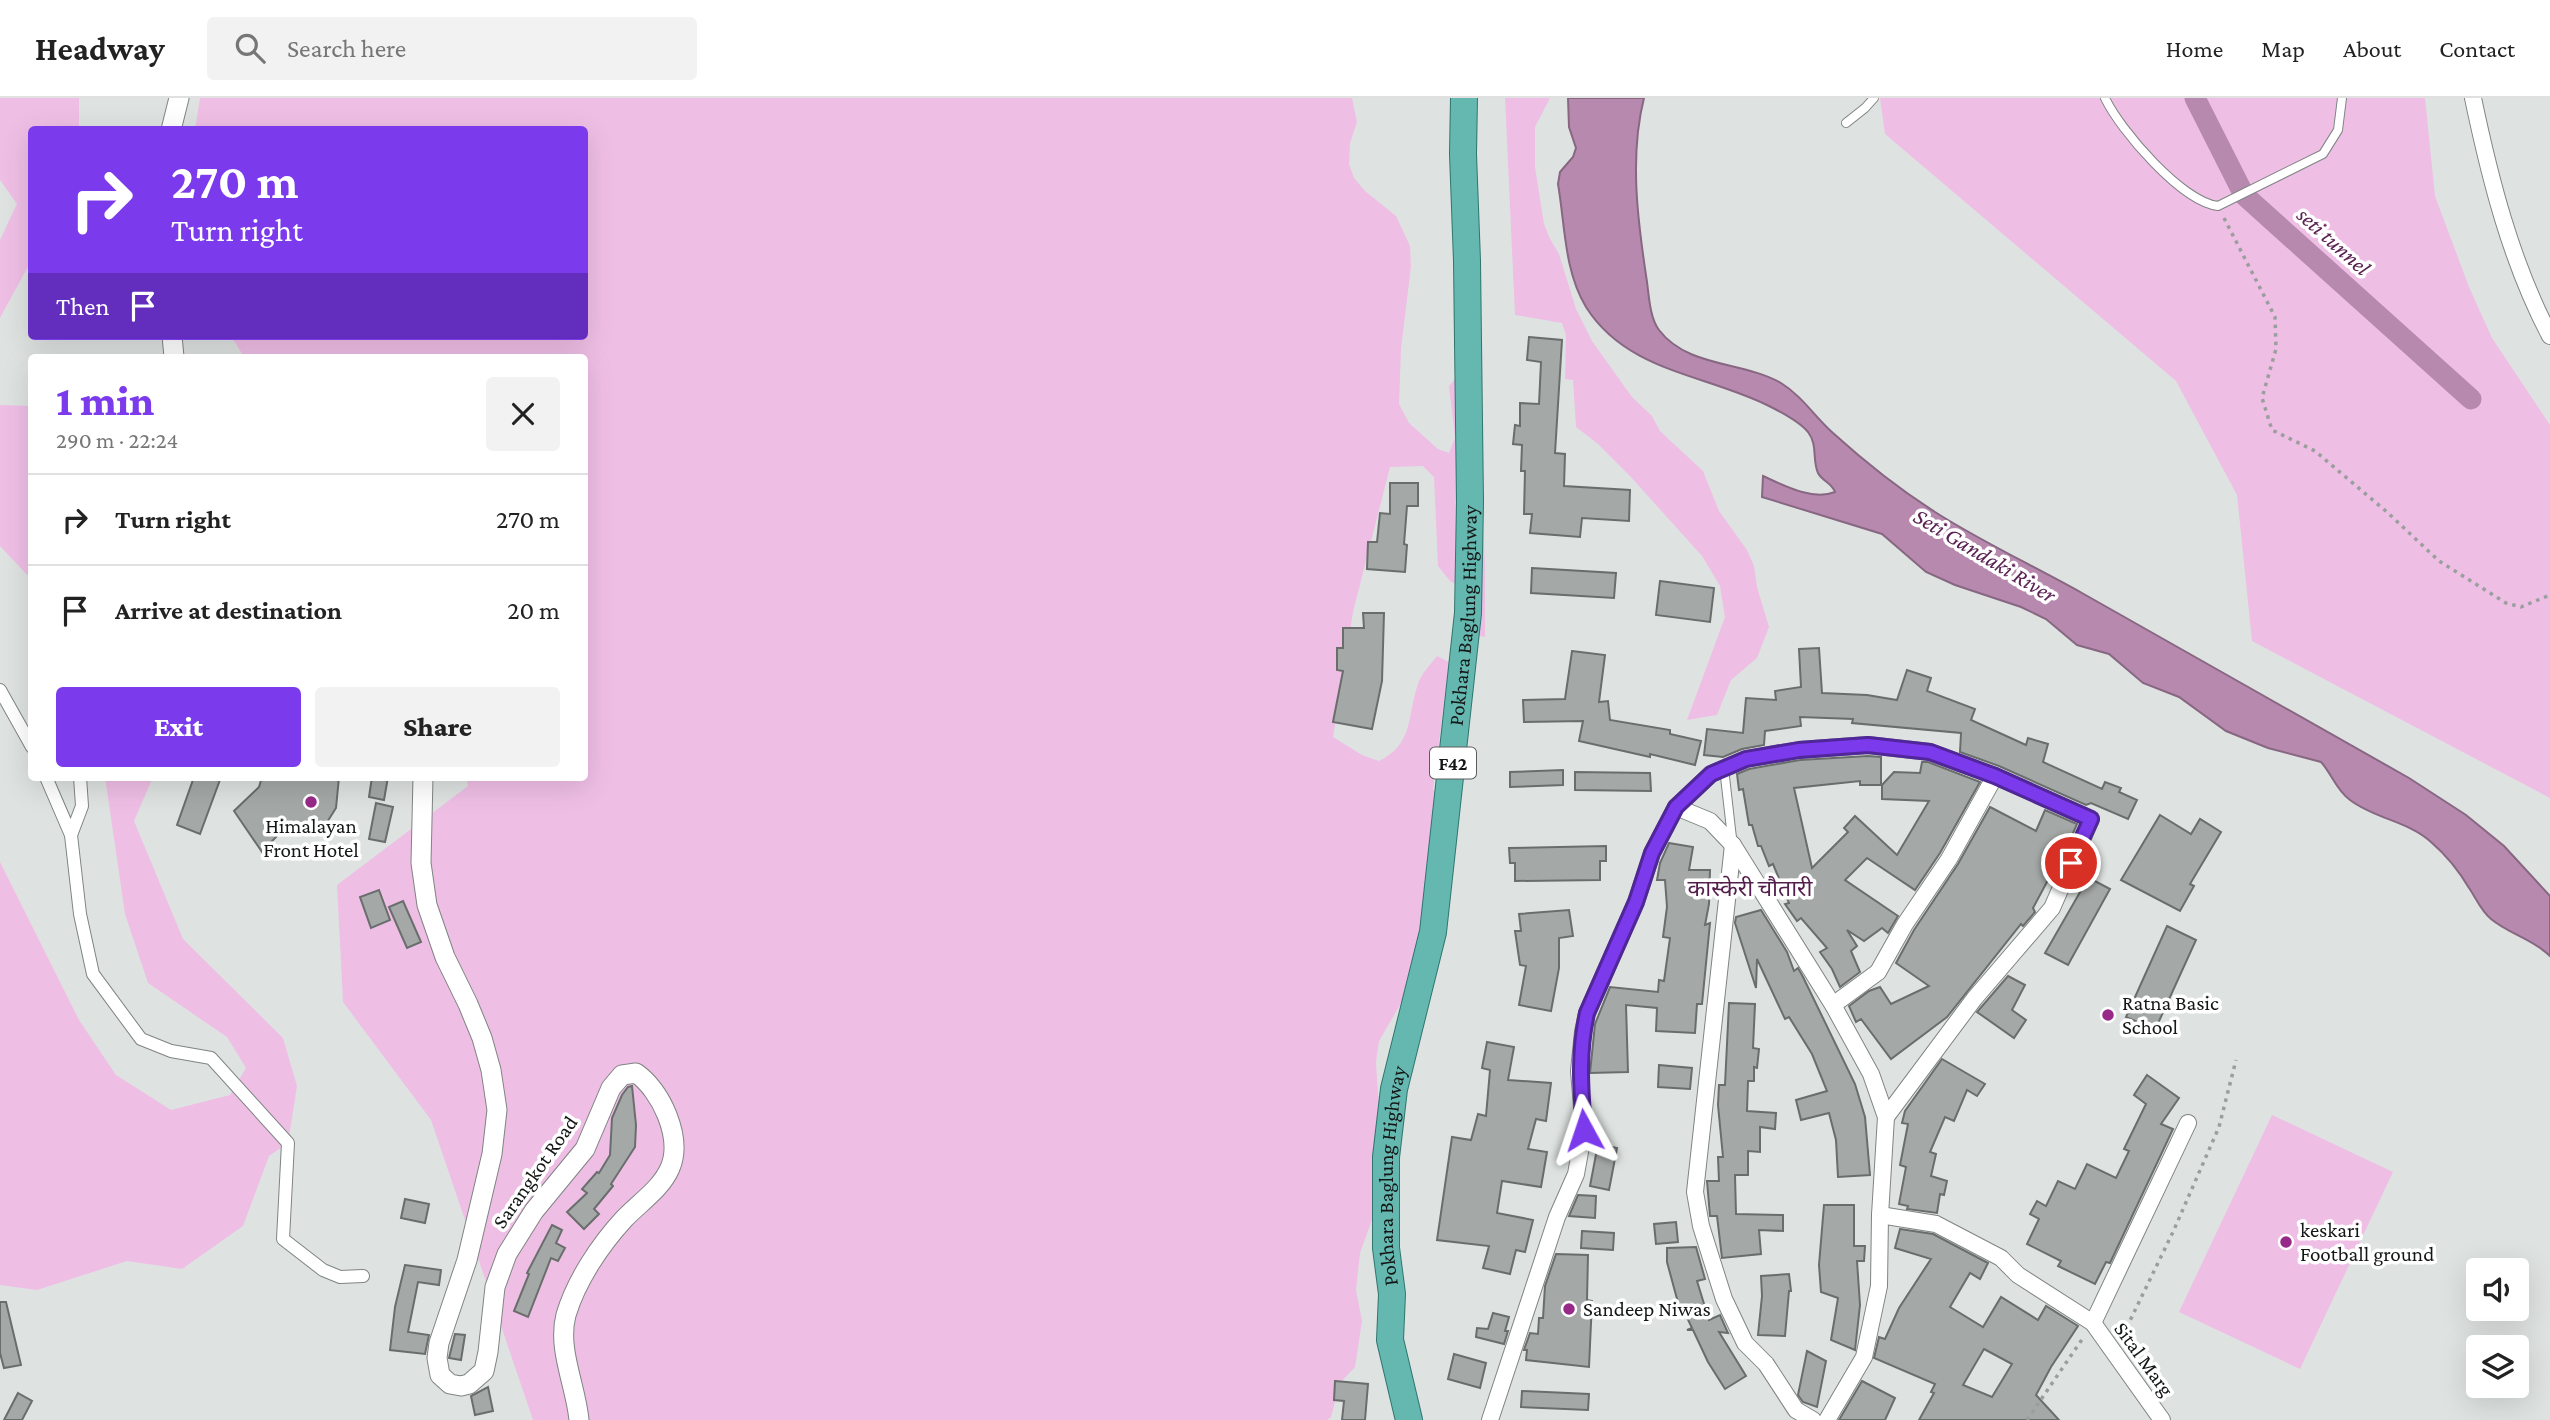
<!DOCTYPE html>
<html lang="en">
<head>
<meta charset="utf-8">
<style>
	:root { --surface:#fff; --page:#f2f2f2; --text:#222; --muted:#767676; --line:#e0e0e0; --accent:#7c3aed }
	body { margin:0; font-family:"Crimson Pro","Noto Sans Devanagari",serif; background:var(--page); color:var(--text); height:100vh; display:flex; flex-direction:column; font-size:26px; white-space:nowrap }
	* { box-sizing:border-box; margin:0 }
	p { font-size:23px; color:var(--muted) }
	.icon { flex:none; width:38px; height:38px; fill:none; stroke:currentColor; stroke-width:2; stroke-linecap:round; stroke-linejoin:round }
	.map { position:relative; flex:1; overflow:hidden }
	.panel { position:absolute; left:28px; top:256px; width:560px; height:427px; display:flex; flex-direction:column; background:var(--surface); border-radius:7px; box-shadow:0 7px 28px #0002 }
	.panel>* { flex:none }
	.banner { position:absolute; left:28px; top:28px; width:560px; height:214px; border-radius:7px; box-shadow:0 7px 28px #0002; background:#7c3aed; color:#fff; overflow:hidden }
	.tools { position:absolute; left:2466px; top:1160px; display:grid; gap:14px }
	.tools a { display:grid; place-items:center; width:63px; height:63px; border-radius:7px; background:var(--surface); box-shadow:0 7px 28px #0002; font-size:35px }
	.pin { position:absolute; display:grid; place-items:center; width:60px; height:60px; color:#fff; margin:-30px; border:4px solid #fff; border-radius:50%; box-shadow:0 2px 7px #0007 }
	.me { position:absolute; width:77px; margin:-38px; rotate:355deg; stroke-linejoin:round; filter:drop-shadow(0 0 5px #0008) }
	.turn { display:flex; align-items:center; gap:24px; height:147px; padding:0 28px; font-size:32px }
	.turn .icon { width:91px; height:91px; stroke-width:2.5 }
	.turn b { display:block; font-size:49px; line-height:60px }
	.then { display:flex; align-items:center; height:66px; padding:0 28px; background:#0003; gap:14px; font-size:26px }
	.round { display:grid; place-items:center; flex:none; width:74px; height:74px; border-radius:7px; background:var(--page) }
	.summary { display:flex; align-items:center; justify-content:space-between; height:119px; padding:0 28px }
	h1 { font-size:42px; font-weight:800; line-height:52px; color:var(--accent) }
	.cta { display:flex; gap:14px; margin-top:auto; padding:14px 28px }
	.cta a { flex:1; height:80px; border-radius:7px; background:var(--accent); color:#fff; font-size:28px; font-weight:800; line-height:80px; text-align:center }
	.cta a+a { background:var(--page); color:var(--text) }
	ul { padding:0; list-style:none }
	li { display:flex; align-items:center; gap:21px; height:91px; padding:0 28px; border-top:2px solid var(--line) }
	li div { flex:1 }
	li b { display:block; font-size:26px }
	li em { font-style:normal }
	header { display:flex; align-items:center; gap:42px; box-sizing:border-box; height:98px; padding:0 35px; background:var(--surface); border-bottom:2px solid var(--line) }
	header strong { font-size:33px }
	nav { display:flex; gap:38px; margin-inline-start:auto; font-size:24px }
	.search { width:490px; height:63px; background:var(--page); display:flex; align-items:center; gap:18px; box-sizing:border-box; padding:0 24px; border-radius:7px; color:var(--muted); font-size:26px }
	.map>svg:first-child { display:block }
</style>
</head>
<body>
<header>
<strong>Headway</strong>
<div class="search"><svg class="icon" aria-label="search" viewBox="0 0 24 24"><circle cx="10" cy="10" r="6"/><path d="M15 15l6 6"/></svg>Search here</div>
<nav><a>Home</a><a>Map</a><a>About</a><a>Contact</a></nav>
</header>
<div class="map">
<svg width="2550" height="1322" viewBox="0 0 2550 1322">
	<rect width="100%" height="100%" fill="#dee3e2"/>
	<g fill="#efbee5">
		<path d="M0,0H79V31L32,32L31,163L0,220V142L17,106L0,82Z"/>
		<path d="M200,0H1352L1357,24L1350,45L1349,66L1354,80L1365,93L1396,118L1410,148L1411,168L1401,251L1399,306L1409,325L1438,351L1449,355L1455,340L1449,288L1459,276L1477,318L1485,465V539L1477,537L1465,491L1450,483L1438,468L1434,379L1423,368L1390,369L1353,514L1333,639L1362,657L1379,663C1414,646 1407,618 1418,586C1421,576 1431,566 1437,558L1449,564L1433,692L1458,697L1404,900L1379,943L1376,964L1378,997L1387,1032L1385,1086L1360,1155L1356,1192L1362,1223L1355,1269L1340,1285L1331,1319L1327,1322H533L431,1022L343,904L337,787L468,688L466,679H584V259H244L231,238H584V32H195Z"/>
		<path d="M1505,0H1550L1535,29V69L1544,126L1550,141L1559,156L1576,211L1592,243L1632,299L1652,318L1660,333L1703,373L1719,413L1747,452L1754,468L1757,489L1769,529L1757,560L1731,582L1717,617L1687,622L1725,519L1720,488L1702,458L1629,377L1598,346L1576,329L1573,282L1565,281L1566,237L1562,225L1515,217Z"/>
		<path d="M1880,0H2425L2435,98L2469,189L2492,240L2550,327V700L2252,543L2237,397L2176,283L1885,36Z"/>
		<path d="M0,307L31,308V481L0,448Z"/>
		<path d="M105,679H153L134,723L183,841L283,940L297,988L288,1045L269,1058L243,1128L182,1171L127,1163L37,1192L0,1187V764L79,922L116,977L171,1012L230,997L246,970L227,939L148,885L125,816Z"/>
		<path d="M2272,1017L2393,1074L2300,1271L2179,1214Z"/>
	</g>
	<path fill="#b889af" stroke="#876781" stroke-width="2" d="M1568,0H1644C1629,59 1638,125 1647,184C1649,199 1650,220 1659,232C1688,270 1743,263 1781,285C1802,298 1815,319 1833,335C1865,364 1899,391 1935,414C1982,444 2034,468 2082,495C2191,557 2300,618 2409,680L2466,717L2504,748L2550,798V858C2533,841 2509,836 2491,821C2481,813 2476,800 2469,790C2459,773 2446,757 2431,744C2408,723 2375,721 2350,702C2336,692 2332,676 2321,664L2268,650L2226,633L2179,599L2143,585L2109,556L2077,547L2046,521L2021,509L1955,487L1926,474L1882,436L1762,399L1763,378C1783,387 1812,403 1835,394C1832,385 1822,383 1818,375C1812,362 1818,347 1808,334C1799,323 1781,314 1769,308C1705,276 1627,274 1586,209C1564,173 1565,126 1558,86L1560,74L1573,59L1576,50L1569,29Z"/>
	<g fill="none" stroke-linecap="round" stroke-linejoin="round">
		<path stroke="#b889af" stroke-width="21" d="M2195,0L2244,97L2471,301"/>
	</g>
	<g fill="#a4a9a8" stroke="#696e6d" stroke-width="2" fill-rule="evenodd">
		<path d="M1529,239L1562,242L1555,355L1565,356L1564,388L1630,392L1629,423L1582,420L1580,439L1530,435L1532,416H1524L1525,373H1521L1522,347L1513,346L1515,327L1520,328V305L1539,306L1541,264L1527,262Z"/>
		<path d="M1390,385H1418V408H1407L1404,446L1407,447L1405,474L1367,471L1368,444H1377L1380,415L1390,416Z"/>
		<path d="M1532,470L1616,475L1614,500L1531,495Z"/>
		<path d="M1660,483L1714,490L1710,524L1656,517Z"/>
		<path d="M1363,515H1384L1382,583L1372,631L1333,624L1343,573L1337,572V550H1343V530H1364Z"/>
		<path d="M1819,550L1822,595L1867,597L1897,602L1907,572L1931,580L1927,593L1975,611L1971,622L2026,647L2028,640L2048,646L2043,664L2102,691L2105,684L2121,690L2119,694L2137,702L2128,721L2091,705L2086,707L1999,668L1960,654L1961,635L1852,625L1853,621L1800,619L1801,628L1765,633L1764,647L1742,651L1723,659L1704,657L1707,631L1743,635L1746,600L1776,602L1775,593L1801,589L1799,551Z"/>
		<path d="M1572,553L1605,557L1599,604L1608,603L1610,622L1670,632V636L1701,643L1695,667L1650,656V659L1579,643L1583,623L1524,624L1523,602L1565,601Z"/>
		<path d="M1868,658L1881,659V687H1860V683L1794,690L1812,770L1848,734L1844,730L1855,718L1897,757L1929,703L1882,701V687L1894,674L1920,675L1922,664H1928L1980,684L1940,755L1915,792L1867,760L1845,782L1898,818L1888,835L1882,830L1864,843L1847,832L1857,848L1851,853L1860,874L1840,889L1832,871L1820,854L1827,850L1801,820L1797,823L1785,806L1789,805L1773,766L1769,768L1761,748H1758L1752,727H1749L1743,691L1739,692L1737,676L1749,671L1800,662Z"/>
		<path d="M1563,672V687L1510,689V674Z"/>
		<path d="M1575,674L1650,675L1651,693L1575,692Z"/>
		<path d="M194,679H221L200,736L177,727Z"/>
		<path d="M262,679H339L336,710L319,737L295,733L289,725L262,754L234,713L259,689Z"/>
		<path d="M372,679H388L384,702L369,699Z"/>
		<path d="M376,705L393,709L385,744L369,741Z"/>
		<path d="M1990,709L2036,733L2045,712L2077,726L2067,749L2066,748L2058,770L2055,769L2033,810L2035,814L2023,828L2021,826L1947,919L1891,961L1861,921L1856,924L1849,908L1869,893L1880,889L1891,906L1929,888L1896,865L1914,832L1958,766Z"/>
		<path d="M2160,717L2191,736L2200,721L2221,734L2190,786L2194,788L2180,813L2121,782Z"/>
		<path d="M1669,745L1693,749L1689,772H1710L1709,806L1705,827L1710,825L1702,906H1697L1695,935L1656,933L1657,910L1626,907L1628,974L1590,975L1595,926L1610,889L1658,894L1659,882L1664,883L1670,840L1663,839L1667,809L1665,782H1657L1660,765Z"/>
		<path d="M1606,748V763H1600V782L1515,783V765H1510L1509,750Z"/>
		<path d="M2087,782H2093L2110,791L2068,867L2045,855Z"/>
		<path d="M379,792L390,822L371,830L360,799Z"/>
		<path d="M403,803L421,844L407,850L389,809Z"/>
		<path d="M1569,812L1573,838L1559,840V870L1551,913L1519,907L1526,868L1520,867L1515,833H1521L1519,816Z"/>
		<path d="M1761,812L1787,854L1794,873L1798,870L1803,879L1855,986L1865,1019L1870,1077L1838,1079L1836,1042L1829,1015L1801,1022L1796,1002L1827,993L1812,956L1789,919L1785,921L1757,861L1756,890L1735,825L1736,819Z"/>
		<path d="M2167,828L2196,842L2155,932L2126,919Z"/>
		<path d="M2008,878L2025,887L2012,912L2026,922L2014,940L1977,914Z"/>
		<path d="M1729,905L1755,906L1753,950L1759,951L1757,970L1754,969V983H1748L1747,1013L1776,1015L1775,1031L1760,1029V1054L1748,1053V1077H1735L1736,1116L1783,1117V1133L1759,1132L1761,1156L1722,1160L1717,1118H1710L1707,1083H1719L1718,1059H1723L1718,1007L1719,987H1725Z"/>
		<path d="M1487,944L1514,949L1508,982L1551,985L1546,1023L1536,1021L1528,1051L1547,1054L1541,1089L1502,1083L1497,1115L1533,1122L1525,1154L1516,1152L1510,1176L1483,1170L1489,1148L1437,1142L1452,1039L1471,1042L1478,1016L1486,1018L1490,972L1482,970Z"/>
		<path d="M1942,961L1985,986L1977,998L1967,992L1954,1023L1945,1019L1930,1054L1936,1056L1931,1078L1947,1083L1944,1097L1940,1096L1937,1115L1907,1111L1908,1108L1899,1106L1906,1069L1900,1067L1908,1026L1902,1025L1905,1013Z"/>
		<path d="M1659,967L1692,970L1690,991L1658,989Z"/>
		<path d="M2147,977L2179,1000L2161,1026L2173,1031L2110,1165L2106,1164L2095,1186L2058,1168L2061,1163L2027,1146L2039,1121L2030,1116L2037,1103L2046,1108L2058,1083L2075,1091L2087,1066L2116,1080L2129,1053L2124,1051L2146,1006L2134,997Z"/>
		<path d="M632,988L636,1027L635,1049L611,1086L613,1088L594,1111L599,1116L584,1131L567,1114L587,1095L582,1091L597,1074L599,1075L610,1057L612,1020L622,997L628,989Z"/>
		<path d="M1598,1046L1617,1050L1609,1092L1590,1088Z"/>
		<path d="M1578,1097L1596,1098L1595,1120L1569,1118Z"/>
		<path d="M405,1101L429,1106L425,1125L401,1120Z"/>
		<path d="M1824,1107H1854V1148H1865L1864,1163H1857L1860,1207L1855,1252L1831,1242L1838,1200L1821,1194L1819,1167Z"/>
		<path d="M1676,1124L1678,1144L1656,1146L1654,1126Z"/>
		<path d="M552,1127L562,1132L556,1145L565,1150L558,1163L551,1160L528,1219L514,1213L529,1176L527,1175Z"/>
		<path d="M1900,1131L1933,1136L1988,1165L1980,1181L1970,1175L1950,1209L1983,1229L2001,1199L2038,1222L2046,1208L2078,1228L2051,1269L2036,1297L2059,1322H1919L1934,1295L1931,1294L1935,1286L1874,1260L1879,1239L1885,1241L1899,1210L1931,1161L1895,1150ZM1984,1251L2012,1266L1992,1299L1963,1287Z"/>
		<path d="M1582,1133L1614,1135L1613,1152L1581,1150Z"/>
		<path d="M1696,1149L1705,1181L1697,1183L1709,1222L1720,1217L1728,1235L1719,1234L1746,1278L1725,1291L1708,1264L1693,1232H1687L1692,1230L1683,1211L1680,1212L1667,1164V1150Z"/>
		<path d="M1556,1156L1588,1157L1587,1202L1592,1203L1589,1269L1526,1262L1527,1252H1524L1530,1235L1538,1236L1539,1220H1543L1545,1188Z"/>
		<path d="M405,1167L441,1172L439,1187L418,1184L408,1234L429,1237L425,1256L390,1252L395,1209Z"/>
		<path d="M1789,1176L1791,1193H1789L1785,1238L1758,1237L1762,1198L1761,1178Z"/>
		<path d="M0,1204H6L21,1267L4,1270L0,1255Z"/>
		<path d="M1493,1215L1509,1219L1505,1233H1508L1504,1246L1476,1239L1477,1230L1488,1231Z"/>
		<path d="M455,1236L465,1237L461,1262L449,1260Z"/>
		<path d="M1807,1253L1826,1263L1817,1309L1803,1304L1798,1297Z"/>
		<path d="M1454,1256L1486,1265L1480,1290L1448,1281Z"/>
		<path d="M1335,1283L1368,1286L1365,1322H1342L1344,1303L1334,1302Z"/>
		<path d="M1862,1283L1895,1300L1885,1322H1839Z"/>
		<path d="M488,1289L493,1313L475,1317L471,1298Z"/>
		<path d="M1522,1293L1589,1296L1588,1312L1521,1309Z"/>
		<path d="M18,1295L32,1303L22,1322H4Z"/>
	</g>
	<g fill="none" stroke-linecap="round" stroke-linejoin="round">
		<defs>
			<g id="service">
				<path d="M2105,0C2120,32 2182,104 2218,108L2323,56L2338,32L2342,0"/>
				<path d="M1846,25L1865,10L1874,0"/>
				<path d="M1724,670L1732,740"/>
			</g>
			<g id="pedestrian">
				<path d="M0,592L32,649"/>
				<path d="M46,679L71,737L82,708L80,679"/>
				<path d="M71,737L80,816L93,876L141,941L171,953L211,960L288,1045L283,1141L323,1172L340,1179L363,1178"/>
			</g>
			<g id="minor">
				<path d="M2473,0C2490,81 2511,164 2550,238"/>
				<path d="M1676,709L1710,723L1733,747L1833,907L1871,976L1886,1019L1880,1117L1879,1188L1864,1259L1827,1322"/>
				<path d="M1733,747L1695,1094L1701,1128L1712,1163L1724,1201L1745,1245L1766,1266L1796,1312L1813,1322"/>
				<path d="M1833,907L1878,874L1905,826L1949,761L1995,678"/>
				<path d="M1880,1117L1936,1126L2001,1160L2018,1177L2093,1225L2162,1322"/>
				<path d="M2093,1225L2188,1025"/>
				<path d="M1490,1322L1557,1119L1576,1076L1584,1032L1579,973L1583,934L1587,915L1636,804L1652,755L1676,709L1711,676L1746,661L1799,652L1868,647L1930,654L1995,678L2091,721L2052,810L1974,901L1886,1019"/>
			</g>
			<g id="tertiary">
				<path d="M171,32L179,0"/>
				<path d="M172,238L174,259"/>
				<path d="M423,679L421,765L427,807L445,859L468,906L482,940L491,972L497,1012L492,1056L467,1162L439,1245L437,1260L440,1277L450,1286L461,1288L469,1286L484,1273L488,1254L495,1189L507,1156L534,1113L585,1051L611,990L622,977L636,975C661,992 683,1040 670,1070C661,1091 639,1105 624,1121C600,1147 576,1183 566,1217C557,1251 576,1288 579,1322"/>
			</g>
			<g id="trunk">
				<path id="s1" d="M1409,1322L1390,1242L1392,1196L1386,1150V1059L1394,991L1433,834L1468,515L1470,404L1467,163L1463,56L1464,0"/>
			</g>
		</defs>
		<use href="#service" stroke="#7f8483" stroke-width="10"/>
		<use href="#pedestrian" stroke="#7f8483" stroke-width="14"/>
		<use href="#minor" stroke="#7f8483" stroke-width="18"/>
		<use href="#tertiary" stroke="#7f8483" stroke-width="21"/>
		<use href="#trunk" stroke="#30756e" stroke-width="28"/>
		<g stroke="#9a9e9d" stroke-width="3.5" stroke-dasharray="3.5 5" stroke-linecap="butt">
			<path d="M2224,120L2275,219L2276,251L2262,300L2272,332L2315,353L2387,414L2439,463L2506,505L2521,509L2550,497"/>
			<path d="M2123,1237L2173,1134L2219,1029L2236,962"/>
			<path d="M2027,1322L2083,1240"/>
		</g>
		<use href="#service" stroke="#fff" stroke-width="8"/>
		<use href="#pedestrian" stroke="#fff" stroke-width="12"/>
		<use href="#minor" stroke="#fff" stroke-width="16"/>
		<use href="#tertiary" stroke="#fff" stroke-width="19"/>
		<use href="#trunk" stroke="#64b8b0" stroke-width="26"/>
	</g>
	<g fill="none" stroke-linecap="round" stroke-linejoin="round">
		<defs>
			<path id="route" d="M1584,1032C1581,991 1578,955 1587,915L1636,804L1652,755L1676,709L1711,676L1746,661L1799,652L1868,647L1930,654L1995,678L2091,721L2071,765"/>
		</defs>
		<use href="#route" stroke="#51269a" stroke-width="18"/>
		<use href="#route" stroke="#7c3aed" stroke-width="12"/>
	</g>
	<g fill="#972989" stroke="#fff" stroke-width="2.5">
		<circle cx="311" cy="704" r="7"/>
		<circle cx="2108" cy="917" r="7"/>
		<circle cx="2286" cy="1144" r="7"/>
		<circle cx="1569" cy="1211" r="7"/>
	</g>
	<g text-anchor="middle" stroke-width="7" stroke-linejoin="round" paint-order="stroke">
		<rect fill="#fff" stroke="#5b5d5d" stroke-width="2" x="1430" y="649.5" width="46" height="31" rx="5"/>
		<g font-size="19" font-weight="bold" fill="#151717">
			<text x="1453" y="672">F42</text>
		</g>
		<g font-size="21" fill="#151717" stroke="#fff">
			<text dy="7" stroke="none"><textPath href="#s1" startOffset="814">Pokhara Baglung Highway</textPath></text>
			<text transform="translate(535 1074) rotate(-55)" y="7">Sarangkot Road</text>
			<text dy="7" stroke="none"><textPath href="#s1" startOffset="247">Pokhara Baglung Highway</textPath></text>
			<text transform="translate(2144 1261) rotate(54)" y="7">Sital Marg</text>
		</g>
		<g font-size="21" fill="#151717" stroke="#fff" text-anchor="start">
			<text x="311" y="735" text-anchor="middle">Himalayan<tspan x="311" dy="24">Front Hotel</tspan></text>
			<text x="2122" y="912">Ratna Basic<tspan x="2122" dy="24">School</tspan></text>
			<text x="2300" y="1139">keskari<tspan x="2300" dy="24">Football ground</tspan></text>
			<text x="1583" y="1218">Sandeep Niwas</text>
		</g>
		<g font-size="23" font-style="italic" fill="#5a2152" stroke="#fff">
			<text transform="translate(2334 143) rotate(42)" y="8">seti tunnel</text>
			<text transform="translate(1985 457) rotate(31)" y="8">Seti Gandaki River</text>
		</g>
		<g font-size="23" fill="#531e4b" stroke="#fff">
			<text x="1750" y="798">कास्केरी चौतारी</text>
		</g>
	</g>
</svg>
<div class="tools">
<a><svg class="icon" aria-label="sound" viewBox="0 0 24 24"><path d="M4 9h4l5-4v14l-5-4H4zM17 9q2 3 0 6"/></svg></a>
<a><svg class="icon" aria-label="layers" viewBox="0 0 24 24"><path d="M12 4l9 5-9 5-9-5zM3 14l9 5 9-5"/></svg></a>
</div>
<div class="pin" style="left:2071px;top:765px;background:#d93025"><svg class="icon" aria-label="arrive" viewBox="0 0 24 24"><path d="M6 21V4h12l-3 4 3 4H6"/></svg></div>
<svg class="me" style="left:1584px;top:1032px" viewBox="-20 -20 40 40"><path d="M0-17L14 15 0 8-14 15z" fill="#7c3aed" stroke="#fff" stroke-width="4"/></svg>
<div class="banner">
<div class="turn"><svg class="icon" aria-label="right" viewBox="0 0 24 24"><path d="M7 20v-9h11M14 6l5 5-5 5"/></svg><div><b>270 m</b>Turn right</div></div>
<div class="then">Then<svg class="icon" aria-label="arrive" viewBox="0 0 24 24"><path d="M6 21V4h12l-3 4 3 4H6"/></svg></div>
</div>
<section class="panel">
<div class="summary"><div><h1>1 min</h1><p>290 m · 22:24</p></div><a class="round"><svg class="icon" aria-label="close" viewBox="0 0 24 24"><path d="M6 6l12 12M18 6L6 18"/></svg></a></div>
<ul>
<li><svg class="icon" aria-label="right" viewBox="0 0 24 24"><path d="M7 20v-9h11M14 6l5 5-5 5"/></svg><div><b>Turn right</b></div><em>270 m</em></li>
<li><svg class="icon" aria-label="arrive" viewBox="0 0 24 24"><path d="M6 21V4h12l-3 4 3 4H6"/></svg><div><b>Arrive at destination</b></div><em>20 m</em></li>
</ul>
<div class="cta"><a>Exit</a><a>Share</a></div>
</section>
</div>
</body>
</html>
